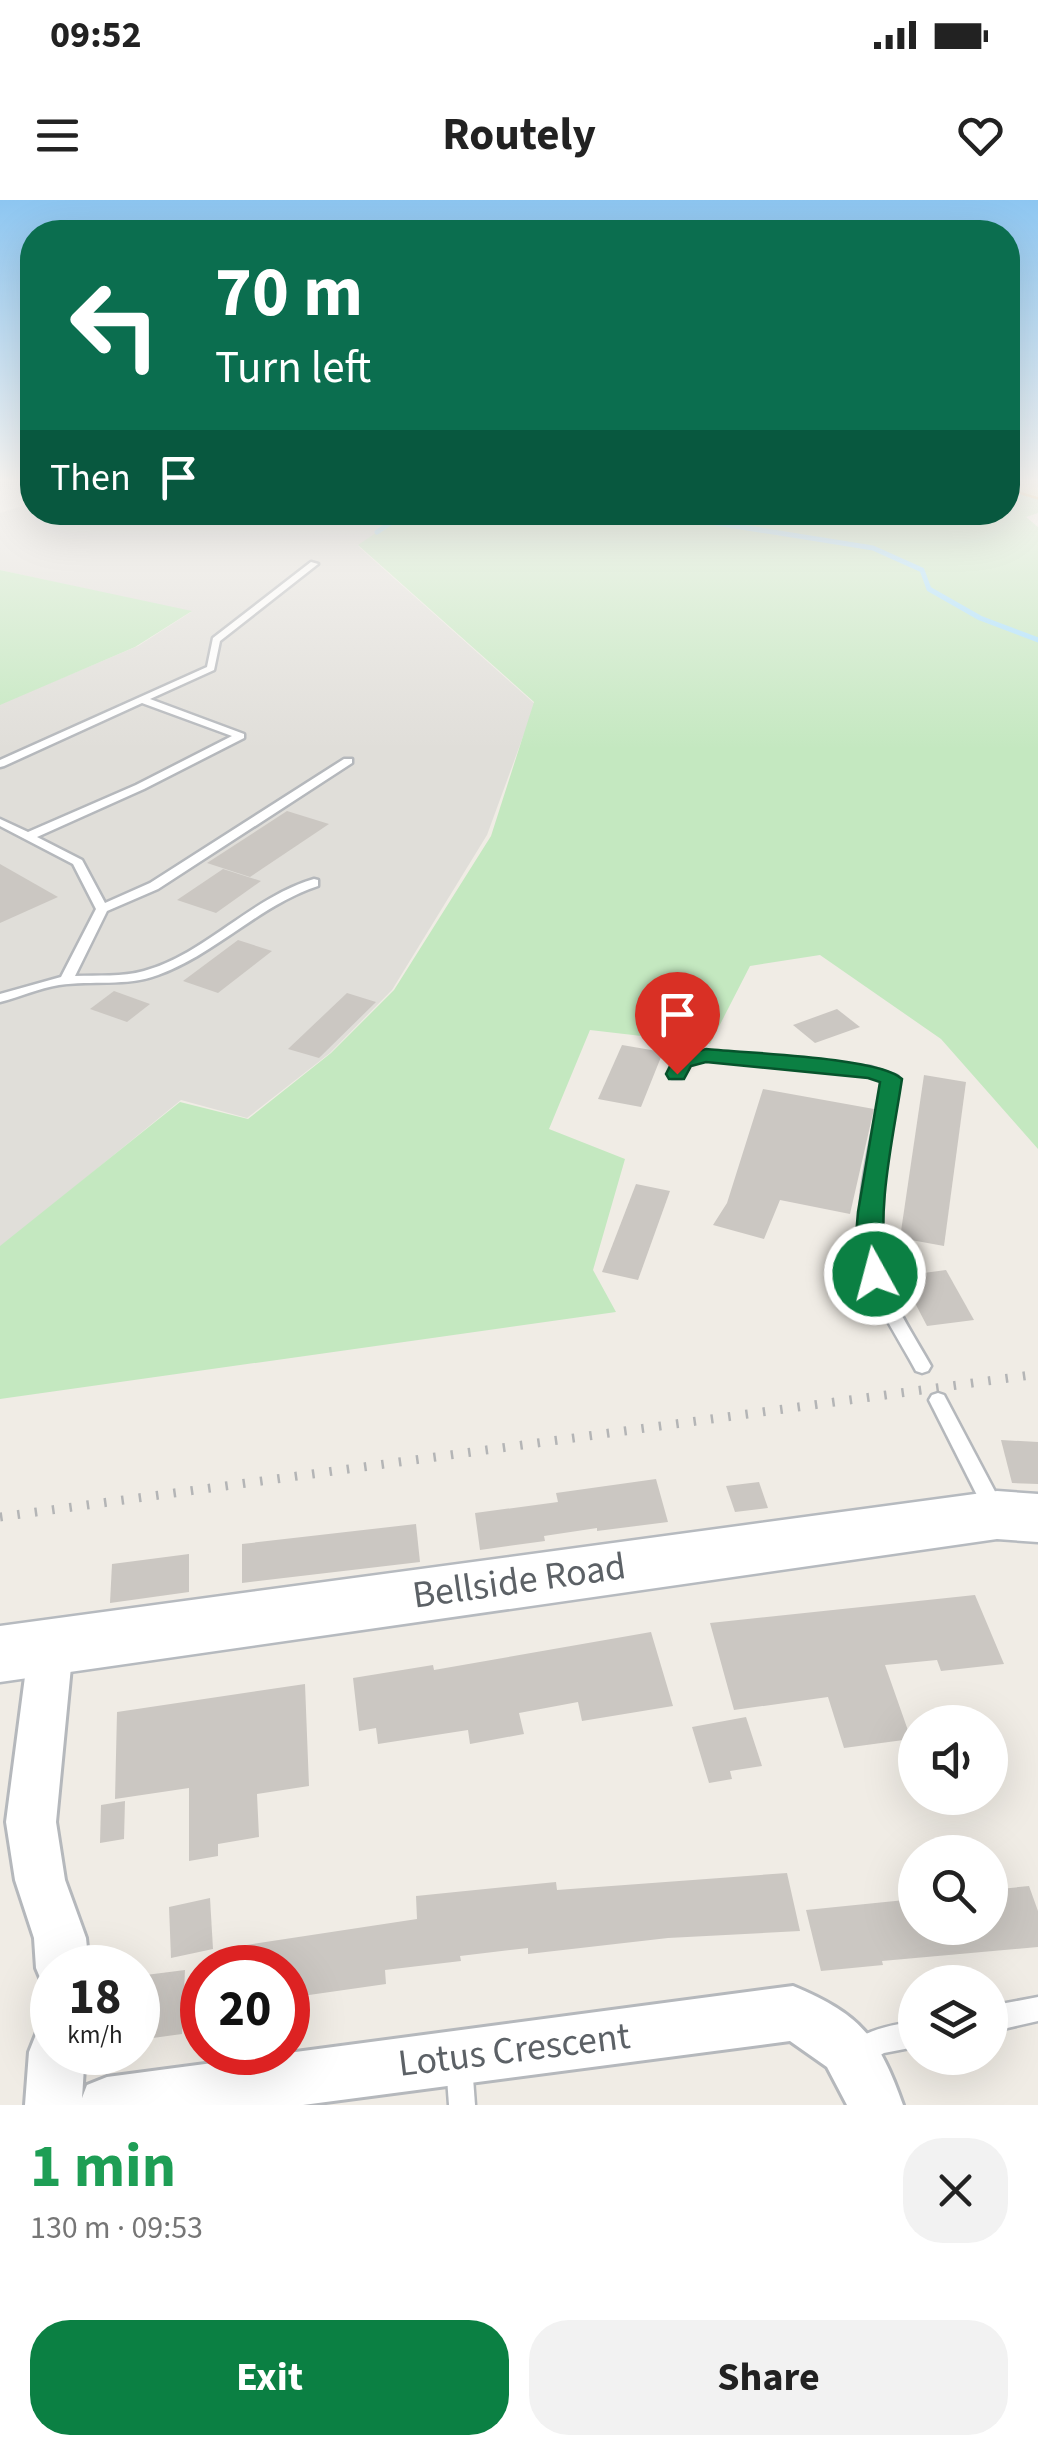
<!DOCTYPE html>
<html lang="en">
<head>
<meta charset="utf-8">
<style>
	:root { --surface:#fff; --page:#f2f2f2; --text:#222; --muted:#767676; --accent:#0b8043 }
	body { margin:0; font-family:"Source Sans 3",sans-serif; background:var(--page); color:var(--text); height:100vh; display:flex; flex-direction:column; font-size:38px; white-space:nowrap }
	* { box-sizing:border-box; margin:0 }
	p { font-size:32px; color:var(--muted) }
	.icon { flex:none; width:55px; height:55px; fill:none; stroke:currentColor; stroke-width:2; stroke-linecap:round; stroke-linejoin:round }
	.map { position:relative; height:1905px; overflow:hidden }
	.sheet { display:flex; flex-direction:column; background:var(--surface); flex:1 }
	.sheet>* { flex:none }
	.hud { position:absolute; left:20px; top:20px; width:1000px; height:305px; border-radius:40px; box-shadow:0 10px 40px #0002; background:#0b6e4f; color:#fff; overflow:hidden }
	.buttons { position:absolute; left:898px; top:1505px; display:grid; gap:20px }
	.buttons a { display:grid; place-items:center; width:110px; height:110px; border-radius:50%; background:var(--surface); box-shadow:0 10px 40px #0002; font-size:50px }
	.speed { position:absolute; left:30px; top:1745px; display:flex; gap:20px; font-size:50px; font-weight:700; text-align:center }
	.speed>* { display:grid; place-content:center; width:130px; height:130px; border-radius:50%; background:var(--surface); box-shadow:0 10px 40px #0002; line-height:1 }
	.speed small { font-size:25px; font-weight:400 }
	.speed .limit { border:15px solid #d22; background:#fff; color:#111 }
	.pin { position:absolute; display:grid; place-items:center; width:85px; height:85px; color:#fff; margin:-102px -42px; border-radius:50% 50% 50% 0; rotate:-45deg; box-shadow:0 0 10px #0007 }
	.pin .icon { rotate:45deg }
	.me { position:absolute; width:110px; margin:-55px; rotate:353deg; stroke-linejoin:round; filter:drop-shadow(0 0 8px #0008) }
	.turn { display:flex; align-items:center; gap:35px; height:210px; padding:0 30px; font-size:45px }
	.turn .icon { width:130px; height:130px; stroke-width:2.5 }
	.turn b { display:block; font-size:70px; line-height:85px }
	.then { display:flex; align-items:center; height:95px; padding:0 30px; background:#0003; gap:20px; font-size:38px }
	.round { display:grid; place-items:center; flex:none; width:105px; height:105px; border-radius:40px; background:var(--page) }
	.head { display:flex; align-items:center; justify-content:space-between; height:170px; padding:0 30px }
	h1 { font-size:60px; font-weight:700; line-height:75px; color:#1e9e55 }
	.primary-button { display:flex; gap:20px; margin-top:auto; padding:20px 30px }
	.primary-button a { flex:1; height:115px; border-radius:40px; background:var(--accent); color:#fff; font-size:40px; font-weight:700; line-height:115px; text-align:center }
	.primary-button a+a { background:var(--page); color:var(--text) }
	.status { display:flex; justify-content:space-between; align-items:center; height:70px; padding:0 50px; background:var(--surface); direction:ltr }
	.status svg { height:28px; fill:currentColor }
	header { display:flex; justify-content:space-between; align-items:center; height:130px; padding:0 30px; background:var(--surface); font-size:45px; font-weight:700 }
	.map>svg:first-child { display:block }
</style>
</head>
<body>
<div class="status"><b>09:52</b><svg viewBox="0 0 49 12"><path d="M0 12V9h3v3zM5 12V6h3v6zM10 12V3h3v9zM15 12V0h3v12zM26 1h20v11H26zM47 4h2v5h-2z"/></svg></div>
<header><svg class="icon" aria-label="menu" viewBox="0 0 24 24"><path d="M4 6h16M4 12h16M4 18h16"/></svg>Routely<svg class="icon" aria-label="heart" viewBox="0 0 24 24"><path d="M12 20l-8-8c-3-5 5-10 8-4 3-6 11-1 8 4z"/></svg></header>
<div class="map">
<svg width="1038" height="1905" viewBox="0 0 1038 1905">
	<rect width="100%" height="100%" fill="#f0ece5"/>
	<path fill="#e0ded9" d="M32,303V312L405,313L358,346L535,504L487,635L392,790L330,853L247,918L181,900L0,1048V504L138,446L191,412L0,370V313Z"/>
	<g fill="#c4e8c0">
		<path d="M1008,286L1038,296V313L1026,317L1038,327V949L941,839L820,755L750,766L710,844L590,830L549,929L625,959L593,1070L616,1112L0,1199V1046L180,902L248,919L331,853L394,790L491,636L534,502L358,345L405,313L1008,312Z"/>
		<path d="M0,370L192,411L135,447L0,505Z"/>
	</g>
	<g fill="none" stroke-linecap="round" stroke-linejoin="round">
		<g stroke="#a5e0ff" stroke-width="5">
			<path d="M690,312L716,323L873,348L922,370L929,389L980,418L1038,440"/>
			<path d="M377,332L407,312"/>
		</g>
	</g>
	<g fill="#cbc7c2">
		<path d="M287,611L329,624L250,677L207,663Z"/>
		<path d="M0,664L58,697L0,723Z"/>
		<path d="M223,669L261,681L216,713L177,700Z"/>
		<path d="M238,740L272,751L218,793L183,781Z"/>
		<path d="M114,791L150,804L127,822L90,809Z"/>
		<path d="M347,793L376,802L319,858L288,849Z"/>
		<path d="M837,809L860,827L815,843L793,825Z"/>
		<path d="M622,845L663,852L641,907L598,899Z"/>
		<path d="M924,875L966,882L944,1046L900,1038Z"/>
		<path d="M763,889L874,909L850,1014L780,1000L764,1039L713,1025L727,1003Z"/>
		<path d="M636,984L670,991L638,1080L602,1072Z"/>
		<path d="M946,1070L974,1120L927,1126L901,1076Z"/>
		<path d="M1001,1240L1038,1242V1284L1012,1283Z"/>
		<path d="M656,1279L668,1322L597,1331V1328L544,1336L545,1341L480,1350L475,1313L558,1302L556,1293Z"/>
		<path d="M759,1282L768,1308L735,1312L726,1286Z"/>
		<path d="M416,1324L420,1362L242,1383V1344Z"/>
		<path d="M189,1354V1392L110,1403L112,1364Z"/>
		<path d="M975,1395L1004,1464L941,1471L937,1460L885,1465L911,1539L844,1548L828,1497L734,1510L710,1423Z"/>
		<path d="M651,1432L673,1506L582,1521L578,1502L519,1513L524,1534L470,1544L468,1530L378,1544L376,1528L359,1531L353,1478L433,1465L434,1470Z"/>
		<path d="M305,1484L309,1586L257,1594L259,1637L218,1644V1656L189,1661V1588L115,1599L117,1512Z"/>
		<path d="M746,1517L762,1566L730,1571L732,1579L709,1583L692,1527Z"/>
		<path d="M125,1601L124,1639L100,1643L101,1605Z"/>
		<path d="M787,1673L800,1731L668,1738L528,1754V1748L460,1756L461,1761L385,1770L386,1784L288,1798V1768H239L240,1746L417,1719L416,1696L556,1682L557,1690Z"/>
		<path d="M1029,1686L1038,1711V1747L882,1761L883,1765L821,1771L806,1710L915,1699V1728H990V1690Z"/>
		<path d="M210,1698L213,1749L171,1758L169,1707Z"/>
		<path d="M185,1770L182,1834L138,1840V1776Z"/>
	</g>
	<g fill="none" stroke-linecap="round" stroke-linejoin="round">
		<defs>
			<g id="service">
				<path d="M311,362L318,364L220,441L214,470L150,499L244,534V538L144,589L37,637L82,660L105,703L150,683L344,559H352V563L158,689L107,711L75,776C98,775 122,777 144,771C206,754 250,698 314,679L318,680V686C258,706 216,754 158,775C126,787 92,780 59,785C39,788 20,797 0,802V794L61,777L96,709L73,664L0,626V619L28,632L136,585L232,536L142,503L4,566L0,567V560L207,467L213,438Z"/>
				<path d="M706,852L871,867L897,876L899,879C886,944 862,1019 887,1084C898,1113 916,1139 931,1166L928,1171L922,1173L916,1171C900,1141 880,1112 869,1081C847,1017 871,944 884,881L869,875L706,860L688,865L682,878H672L670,875L677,859Z"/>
				<path d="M938,1193L944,1195L1000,1301L1003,1307L1000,1313L993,1315L986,1313L929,1200L932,1195Z"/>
				<path d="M1038,1797V1821L990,1832V1806Z"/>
				<path d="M915,1821V1847L884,1853L859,1867L850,1863L846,1854C857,1829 891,1826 915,1821Z"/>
				<path d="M459,1851L468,1855L472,1864L475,1905H449L446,1864L450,1855Z"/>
			</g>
			<g id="minor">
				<path d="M51,1426L67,1432L73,1446L56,1622L65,1680L86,1738L89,1768H52V1790L44,1787L36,1768L34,1738L15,1680L6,1622L29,1446L35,1432Z"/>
				<path d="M793,1786C860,1814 879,1837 903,1905H847L827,1867L790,1841L303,1905H25L29,1852L37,1832L52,1826V1852H85L82,1898L87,1885L107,1877Z"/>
			</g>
			<path id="secondary" d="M997,1291L1038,1294V1342L997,1339L0,1482V1426Z"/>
			<path id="primary" d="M1008,282H1038V297L1008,288Z"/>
		</defs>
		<use href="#service" stroke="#b5b8bc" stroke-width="5"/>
		<use href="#minor" stroke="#b5b8bc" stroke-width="6"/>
		<use href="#secondary" stroke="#b6babf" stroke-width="5"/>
		<use href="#primary" stroke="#f7bc56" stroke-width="5"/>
		<use href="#service" fill="#fff" fill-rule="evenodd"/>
		<use href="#minor" fill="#fff" fill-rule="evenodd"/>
		<use href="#secondary" fill="#fff" fill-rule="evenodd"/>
		<use href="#primary" fill="#ffeaaa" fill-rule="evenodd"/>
		<path stroke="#b4b5b6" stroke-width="9" stroke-dasharray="2.5 15" stroke-linecap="butt" d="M0,1317L1038,1174"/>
	</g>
	<linearGradient id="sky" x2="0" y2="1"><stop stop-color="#8dc6f1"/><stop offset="0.51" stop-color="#f8f6f3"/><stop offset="1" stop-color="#f8f6f3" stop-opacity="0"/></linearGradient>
	<rect width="1038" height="549" fill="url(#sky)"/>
	<path fill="#0b8043" stroke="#07532c" stroke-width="2.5" d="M706,849C744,853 880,857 902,879C892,944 876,1009 887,1074L884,1080H866L856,1036L858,1012L880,882L868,878L706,862L691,866L684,879H669L666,874L674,858Z"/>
	<g text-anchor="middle" stroke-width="8" stroke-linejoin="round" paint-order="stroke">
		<g font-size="38" fill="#5c6166" stroke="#fff">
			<text transform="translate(519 1380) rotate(-8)" y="13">Bellside Road</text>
			<text transform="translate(514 1849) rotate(-7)" y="13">Lotus Crescent</text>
		</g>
	</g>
</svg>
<div class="buttons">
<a><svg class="icon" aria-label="sound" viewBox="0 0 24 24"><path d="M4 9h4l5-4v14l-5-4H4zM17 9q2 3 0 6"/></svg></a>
<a><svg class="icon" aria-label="search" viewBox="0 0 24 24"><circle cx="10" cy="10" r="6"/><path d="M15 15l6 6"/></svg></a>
<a><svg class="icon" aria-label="layers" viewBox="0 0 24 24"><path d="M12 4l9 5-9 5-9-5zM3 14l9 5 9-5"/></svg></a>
</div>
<div class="speed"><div>18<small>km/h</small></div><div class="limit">20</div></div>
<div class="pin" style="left:677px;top:874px;background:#d93025"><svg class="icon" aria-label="arrive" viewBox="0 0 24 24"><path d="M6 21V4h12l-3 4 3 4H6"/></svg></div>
<svg class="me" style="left:875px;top:1074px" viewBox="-20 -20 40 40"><circle r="17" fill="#0b8043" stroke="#fff" stroke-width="3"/><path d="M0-11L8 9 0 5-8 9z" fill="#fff"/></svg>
<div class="hud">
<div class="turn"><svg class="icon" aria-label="left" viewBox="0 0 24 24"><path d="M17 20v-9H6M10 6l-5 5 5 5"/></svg><div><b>70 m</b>Turn left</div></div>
<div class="then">Then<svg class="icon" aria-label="arrive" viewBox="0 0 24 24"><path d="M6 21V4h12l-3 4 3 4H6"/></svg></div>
</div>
</div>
<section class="sheet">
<div class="head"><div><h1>1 min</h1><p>130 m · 09:53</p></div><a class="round"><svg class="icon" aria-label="close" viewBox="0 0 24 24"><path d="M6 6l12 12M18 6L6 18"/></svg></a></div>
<div class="primary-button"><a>Exit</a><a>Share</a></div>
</section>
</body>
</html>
